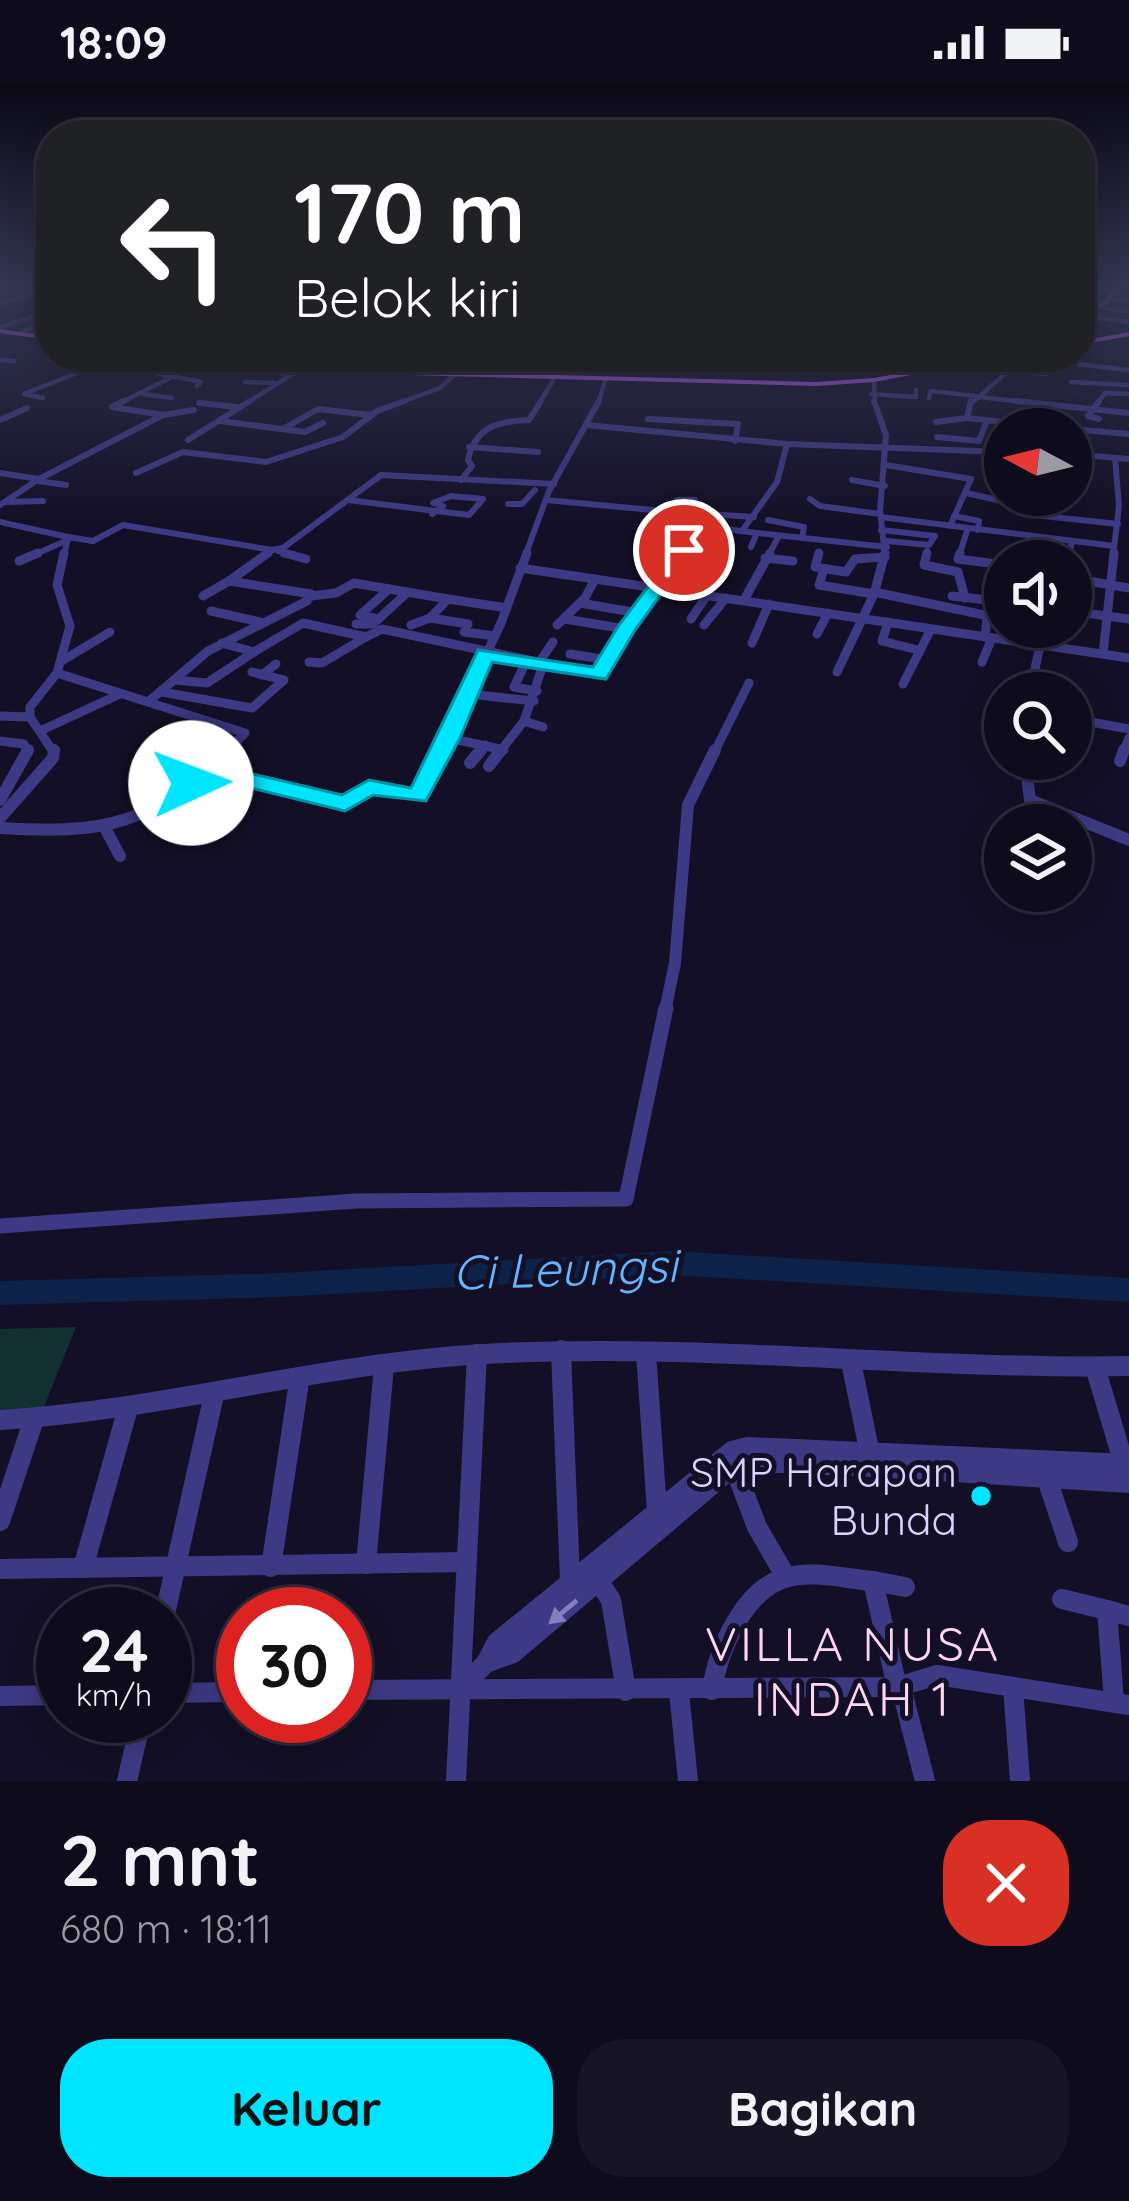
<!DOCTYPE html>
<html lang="id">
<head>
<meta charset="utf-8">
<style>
	:root { --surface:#0e0b1c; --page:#171425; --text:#f1f3f6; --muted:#9b9ba3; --line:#2e2b3b; --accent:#00e5ff }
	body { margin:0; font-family:Quicksand,sans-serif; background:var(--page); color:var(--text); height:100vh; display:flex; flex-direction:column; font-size:45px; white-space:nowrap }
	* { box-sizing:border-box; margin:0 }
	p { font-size:39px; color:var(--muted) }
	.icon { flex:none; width:66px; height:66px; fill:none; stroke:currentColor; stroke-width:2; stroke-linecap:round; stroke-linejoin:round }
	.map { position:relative; height:1697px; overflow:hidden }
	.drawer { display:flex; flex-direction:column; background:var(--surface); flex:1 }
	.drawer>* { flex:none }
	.top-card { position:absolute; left:36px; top:36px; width:1059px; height:252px; border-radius:48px; box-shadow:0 6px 30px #0003,0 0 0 3px var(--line); background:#202124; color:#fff; overflow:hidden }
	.needle { width:78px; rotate:277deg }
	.controls { position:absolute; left:984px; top:324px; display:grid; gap:24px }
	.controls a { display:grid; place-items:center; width:108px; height:108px; border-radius:50%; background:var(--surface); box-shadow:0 6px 30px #0003,0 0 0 3px var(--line); font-size:60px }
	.speed { position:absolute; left:36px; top:1503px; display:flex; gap:24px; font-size:60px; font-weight:700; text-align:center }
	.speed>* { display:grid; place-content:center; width:156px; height:156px; border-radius:50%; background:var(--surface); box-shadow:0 6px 30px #0003,0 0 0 3px var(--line); line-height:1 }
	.speed small { font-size:30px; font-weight:400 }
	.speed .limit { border:18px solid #d22; background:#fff; color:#111 }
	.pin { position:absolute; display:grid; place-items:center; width:102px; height:102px; color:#fff; margin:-51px; border:6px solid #fff; border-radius:50%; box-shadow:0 3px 12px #0007 }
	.me { position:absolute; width:132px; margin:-66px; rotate:88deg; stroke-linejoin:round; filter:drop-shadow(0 0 9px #0008) }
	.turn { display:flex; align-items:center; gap:42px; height:252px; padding:0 60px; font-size:54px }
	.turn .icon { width:156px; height:156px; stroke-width:2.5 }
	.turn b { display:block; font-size:84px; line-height:102px }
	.round { display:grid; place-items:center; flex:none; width:126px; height:126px; border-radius:48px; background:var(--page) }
	.head { display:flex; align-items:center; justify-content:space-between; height:204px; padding:0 60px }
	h1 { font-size:72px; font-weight:800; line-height:90px }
	.action { display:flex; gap:24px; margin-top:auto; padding:24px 60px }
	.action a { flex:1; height:138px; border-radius:48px; background:var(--accent); color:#111; font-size:48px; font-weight:800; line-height:138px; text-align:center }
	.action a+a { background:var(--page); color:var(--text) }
	.status { display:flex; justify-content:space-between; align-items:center; height:84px; padding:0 60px; background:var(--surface); direction:ltr }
	.status svg { height:33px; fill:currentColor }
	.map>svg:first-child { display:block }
</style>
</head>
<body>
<div class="status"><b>18:09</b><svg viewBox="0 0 49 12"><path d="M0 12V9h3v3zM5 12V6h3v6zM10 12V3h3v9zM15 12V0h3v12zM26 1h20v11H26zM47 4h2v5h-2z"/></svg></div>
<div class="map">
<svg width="1129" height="1697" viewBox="0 0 1129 1697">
	<rect width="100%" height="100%" fill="#130f26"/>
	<path fill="#12302f" d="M76,1243L39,1335L0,1336V1245Z"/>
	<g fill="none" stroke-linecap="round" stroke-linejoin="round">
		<path fill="#0c2248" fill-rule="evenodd" d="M672,1167L1129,1194V1218L672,1191L280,1213L0,1221V1197L280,1189Z"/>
		<g stroke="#3d3a85" stroke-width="4.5">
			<path d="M1108,215L1129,217"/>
			<path d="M1080,217L1105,219"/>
			<path d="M0,220L51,206"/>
			<path d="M1100,224L1129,227"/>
			<path d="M1084,232L1129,238"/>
			<path d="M0,243L51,227"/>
			<path d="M22,247L51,238"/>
			<path d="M148,273L156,289L201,298L197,302"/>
			<path d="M676,273L678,280L718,281"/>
			<path d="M1015,273L1129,286"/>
			<path d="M0,276L14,277"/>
			<path d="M963,280L1008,287L979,313L1044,320"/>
			<path d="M1008,287L1046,290L1061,281"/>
			<path d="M268,288L292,290"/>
			<path d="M426,290L435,279"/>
			<path d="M538,292L546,273"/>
			<path d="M874,296L875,320"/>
			<path d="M245,298L274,299"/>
			<path d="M1071,298L1129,301"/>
			<path d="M143,310L172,314"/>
			<path d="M871,310L916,313V306"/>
			<path d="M43,314L24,310L117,273"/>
			<path d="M929,314L931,307L976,312"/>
			<path d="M199,319L208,320"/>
			<path d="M118,320L170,294"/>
			<path d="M245,320L299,286"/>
			<path d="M396,320L440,304L455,290"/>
			<path d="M539,320L555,293"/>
			<path d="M598,320L606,294"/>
			<path d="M970,320L979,313"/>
			<path d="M1097,320L1105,309L1129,310"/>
		</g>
		<g stroke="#3d3a85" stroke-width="6">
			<path d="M124,317L112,323L163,331L194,326"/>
			<path d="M874,317L886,351L880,426L885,472"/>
			<path d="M971,317L967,334L1071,345"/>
			<path d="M1016,317L1129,329"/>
			<path d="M199,319L238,323"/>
			<path d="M648,335L738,340L735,357"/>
			<path d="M1099,335L1088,332L1099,317"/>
			<path d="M0,336L27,324"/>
			<path d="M220,337L305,348L323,339"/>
			<path d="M936,338L967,334"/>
			<path d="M586,341L787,360L1005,368"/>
			<path d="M283,345L318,325L370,331"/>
			<path d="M1071,345L1129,350"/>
			<path d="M1076,346L1072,354L1088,356"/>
			<path d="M937,353L979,357L987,336"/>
			<path d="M188,356L250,317"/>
			<path d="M469,363L538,368"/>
			<path d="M1071,370L1129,375"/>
			<path d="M996,378L1005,376"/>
			<path d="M886,381L971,395L950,442"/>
			<path d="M0,389L39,395"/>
			<path d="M136,389L183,368L266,378L343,353L377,327L405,317"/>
			<path d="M461,396L472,382L468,376C475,343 498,337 529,336L541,317"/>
			<path d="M852,396L885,402"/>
			<path d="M38,397L66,401"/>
			<path d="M966,409L1030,423L1036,426L1034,431L1118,440"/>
			<path d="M451,412L483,415L469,431L436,427L443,422L433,419Z"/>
			<path d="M810,415L820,422L880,430"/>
			<path d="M348,416L436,427"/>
			<path d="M546,416L673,428L677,416H695"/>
			<path d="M6,418L43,417"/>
			<path d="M508,420H522L535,406"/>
			<path d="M0,421L39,395L163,331"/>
			<path d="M674,427L709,430"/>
			<path d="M432,430L436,427"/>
			<path d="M954,432L979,437L978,446"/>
			<path d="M881,433L1114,462"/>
			<path d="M768,436L804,443L802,454"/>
			<path d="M0,438L68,453L64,472"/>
			<path d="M701,442L757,449L751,463"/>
			<path d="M881,446L935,452L929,461L887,457"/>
			<path d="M742,447L777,398L787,360"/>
			<path d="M757,449L887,463"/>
			<path d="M68,453L93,457L123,441L272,466L264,472"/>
			<path d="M692,456L709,430L754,433"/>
			<path d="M272,466L283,464L381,391L554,400"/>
			<path d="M278,467L294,472"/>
			<path d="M31,472L68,456"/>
			<path d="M525,472L549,407L599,317"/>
			<path d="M680,472L692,456L722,461L717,472"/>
			<path d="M768,472L779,452"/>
			<path d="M926,472L927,467"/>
			<path d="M959,472L968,444"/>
			<path d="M1069,472L1072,457"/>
			<path d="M1113,472L1119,422L1115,374"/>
		</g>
		<g stroke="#3d3a85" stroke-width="9">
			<path d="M284,469L306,475"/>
			<path d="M819,469L815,483L846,488L855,475L885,473"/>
			<path d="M927,469L924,481L958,488L965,514"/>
			<path d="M960,469L958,475L1005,481"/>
			<path d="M765,474L793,477"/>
			<path d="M19,477L38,469"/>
			<path d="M1023,477L1024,470"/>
			<path d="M1068,477L1070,469"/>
			<path d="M520,484L1129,574"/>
			<path d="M824,485L819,501L874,510"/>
			<path d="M1081,500L1082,496L1129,504"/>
			<path d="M874,508L989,532"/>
			<path d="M699,510L718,469"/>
			<path d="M203,512L229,497"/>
			<path d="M311,512L336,509L354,499L448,515L430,534L411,541"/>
			<path d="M952,512L1005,518"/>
			<path d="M448,515L507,524"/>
			<path d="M744,516L770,469"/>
			<path d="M580,519L638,529"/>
			<path d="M211,527L260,538"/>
			<path d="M1071,527L1129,535"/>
			<path d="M430,534L468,540"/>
			<path d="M379,535L360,531L389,505"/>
			<path d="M565,535L625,545"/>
			<path d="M691,535L707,511"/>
			<path d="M888,538L882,557L918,566"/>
			<path d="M356,540H373L408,508"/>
			<path d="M557,541L585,514L595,495"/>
			<path d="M704,541L726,514"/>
			<path d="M464,548L495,552"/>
			<path d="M817,550L828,529"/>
			<path d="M366,553L382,545L599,591L625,545L682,469"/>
			<path d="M985,553L993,480"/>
			<path d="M222,559L254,568L303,539L366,553L322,579L309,578"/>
			<path d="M752,559L769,520"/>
			<path d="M570,570L608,576"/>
			<path d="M1103,570L1114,469"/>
			<path d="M60,578L110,548"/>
			<path d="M526,578L514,603L537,607"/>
			<path d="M982,578L992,554"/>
			<path d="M538,580L553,558"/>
			<path d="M837,588L874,510L885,469"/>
			<path d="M57,589L245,649L225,669"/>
			<path d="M262,591L276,580"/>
			<path d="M175,596L207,599L254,568"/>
			<path d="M903,600L931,545"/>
			<path d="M1032,602L1064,609"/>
			<path d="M162,608L252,624L284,596L252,588"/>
			<path d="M1030,609L1040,561"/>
			<path d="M469,610L534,617"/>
			<path d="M1071,610L1075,612L1072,637"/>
			<path d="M148,618L208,567L307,517L311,510L229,497L268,469"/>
			<path d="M0,632L30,633"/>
			<path d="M1075,635L1129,645"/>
			<path d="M524,637L543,643"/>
			<path d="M40,647L120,610"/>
			<path d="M449,654L504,666"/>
			<path d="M0,657L24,660L28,669"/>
			<path d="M54,669L30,633V623L57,589L70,542L57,501L64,469"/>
			<path d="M440,669L501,539L527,469"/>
			<path d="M478,669L485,661"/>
			<path d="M499,669L524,637L543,581"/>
			<path d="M714,669L749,599"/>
			<path d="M1123,669L1129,654"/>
		</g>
		<g stroke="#3d3a85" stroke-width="12">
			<path d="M1025,675L1030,716L1129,756"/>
			<path d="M1120,677L1124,666"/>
			<path d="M470,679L481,666"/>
			<path d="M489,682L501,666"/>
			<path d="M206,686L345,720L367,703L420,711L441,666"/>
			<path d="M0,716L28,666"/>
			<path d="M0,734L53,674L54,666"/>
			<path d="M0,744C109,750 146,742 228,666"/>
			<path d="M105,744L120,772"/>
			<path d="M665,927L675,879L688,721L715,666"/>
		</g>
		<path stroke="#3d3a85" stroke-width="15" d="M0,1142L356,1117L626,1115L666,924"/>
		<g stroke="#3d3a85" stroke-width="20">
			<path d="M561,1266L570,1497"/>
			<path d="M646,1269L657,1427"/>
			<path d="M851,1278L870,1370"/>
			<path d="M1095,1283L1124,1380"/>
			<path d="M0,1336C164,1326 322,1279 485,1270C699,1258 914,1286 1129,1282"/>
			<path d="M734,1382L757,1443L786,1493"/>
			<path d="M1047,1395L1068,1458"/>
			<path d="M0,1437L34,1335"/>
			<path d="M366,1480L384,1282"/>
			<path d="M271,1483L299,1298"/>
			<path d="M83,1484L128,1324"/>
			<path d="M0,1485L466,1478"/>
			<path d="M873,1497L905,1503"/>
			<path d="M599,1498L611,1516L626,1607"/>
			<path d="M1062,1515L1107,1526"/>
			<path d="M165,1530L214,1311"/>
			<path d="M486,1579L513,1569L734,1382L754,1378L872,1383L1129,1399"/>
			<path d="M901,1603L925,1697"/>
			<path d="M1013,1603L1020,1697"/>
			<path d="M460,1605L486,1579L497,1558L732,1367L748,1363L1129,1380"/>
			<path d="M345,1606L897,1603L937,1591L1129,1621"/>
			<path d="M712,1606C718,1566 744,1504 788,1493C814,1486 846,1495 873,1497L897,1603"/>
			<path d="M679,1608L688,1697"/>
			<path d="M165,1609L243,1608"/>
			<path d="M0,1612L63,1611"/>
			<path d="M1114,1617L1107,1526L1129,1532"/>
			<path d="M127,1697L142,1632"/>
			<path d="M456,1697L477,1270"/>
		</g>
		<g fill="#c25bff" fill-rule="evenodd">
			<path d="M1114,202H1120L1107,220L1080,237V232L1103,218Z"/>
			<path d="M0,245L51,252V256L0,249Z"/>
			<path d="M1129,248V252L1080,261V257Z"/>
			<path d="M150,273H170L167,275Z"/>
			<path d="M172,273H194L299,284L816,298L874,294L992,273H1006L874,298L816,302L299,288Z"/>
		</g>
	</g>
	<defs><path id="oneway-solid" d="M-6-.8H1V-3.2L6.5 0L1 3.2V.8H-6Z" transform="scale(3)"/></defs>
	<use fill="#837fbc" href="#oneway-solid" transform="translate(563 1528) rotate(140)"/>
	<linearGradient id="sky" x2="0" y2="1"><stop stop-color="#0a0815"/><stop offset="0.46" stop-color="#333752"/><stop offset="1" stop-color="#333752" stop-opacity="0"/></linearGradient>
	<rect width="1129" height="440" fill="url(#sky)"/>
	<path fill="#00e5ff" stroke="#0095a6" stroke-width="3" d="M678,463L693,466L635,546L606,595L492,578L460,654L426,717L373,711L345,727L210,694L191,706L179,699L206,679L342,711L369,696L411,704L478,566L593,583L619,541Z"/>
	<circle fill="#00e5ff" stroke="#130f26" stroke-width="4.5" cx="981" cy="1412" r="12"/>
	<g text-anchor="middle" stroke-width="10" stroke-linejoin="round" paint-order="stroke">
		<g font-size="42" fill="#d9d4ff" stroke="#130f26" text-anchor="end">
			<text x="957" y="1403">SMP Harapan<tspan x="957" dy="48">Bunda</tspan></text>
		</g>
		<g font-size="48" font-style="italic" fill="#62b6ff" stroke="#130f26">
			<text transform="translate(565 1185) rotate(-2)" y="17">Ci Leungsi</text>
		</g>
		<g font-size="48" letter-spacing="3" fill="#ffd6f0" stroke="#130f26">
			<text x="853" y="1577">VILLA NUSA<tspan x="853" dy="55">INDAH 1</tspan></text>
		</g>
	</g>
</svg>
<div class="controls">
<a><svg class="needle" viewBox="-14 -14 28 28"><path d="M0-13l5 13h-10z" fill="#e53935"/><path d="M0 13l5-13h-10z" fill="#9b9ba3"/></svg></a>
<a><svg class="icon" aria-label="sound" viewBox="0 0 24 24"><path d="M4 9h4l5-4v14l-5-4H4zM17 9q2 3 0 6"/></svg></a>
<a><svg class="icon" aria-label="search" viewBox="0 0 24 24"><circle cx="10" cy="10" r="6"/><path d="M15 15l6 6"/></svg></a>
<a><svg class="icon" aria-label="layers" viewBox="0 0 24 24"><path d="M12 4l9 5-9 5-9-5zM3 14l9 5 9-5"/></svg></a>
</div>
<div class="speed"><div>24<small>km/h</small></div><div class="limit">30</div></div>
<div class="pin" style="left:684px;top:466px;background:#d93025"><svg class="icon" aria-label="arrive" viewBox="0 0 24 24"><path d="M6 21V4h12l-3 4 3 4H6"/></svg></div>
<svg class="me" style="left:191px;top:699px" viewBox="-20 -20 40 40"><circle r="19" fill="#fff"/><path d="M0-13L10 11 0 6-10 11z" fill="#00e5ff"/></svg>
<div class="top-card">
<div class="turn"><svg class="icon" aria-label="left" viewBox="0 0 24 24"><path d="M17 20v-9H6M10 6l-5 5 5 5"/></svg><div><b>170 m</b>Belok kiri</div></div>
</div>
</div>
<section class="drawer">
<div class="head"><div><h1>2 mnt</h1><p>680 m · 18:11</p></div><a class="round" style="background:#d93025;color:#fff"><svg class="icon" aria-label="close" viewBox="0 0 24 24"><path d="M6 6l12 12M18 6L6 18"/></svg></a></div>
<div class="action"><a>Keluar</a><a>Bagikan</a></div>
</section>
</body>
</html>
